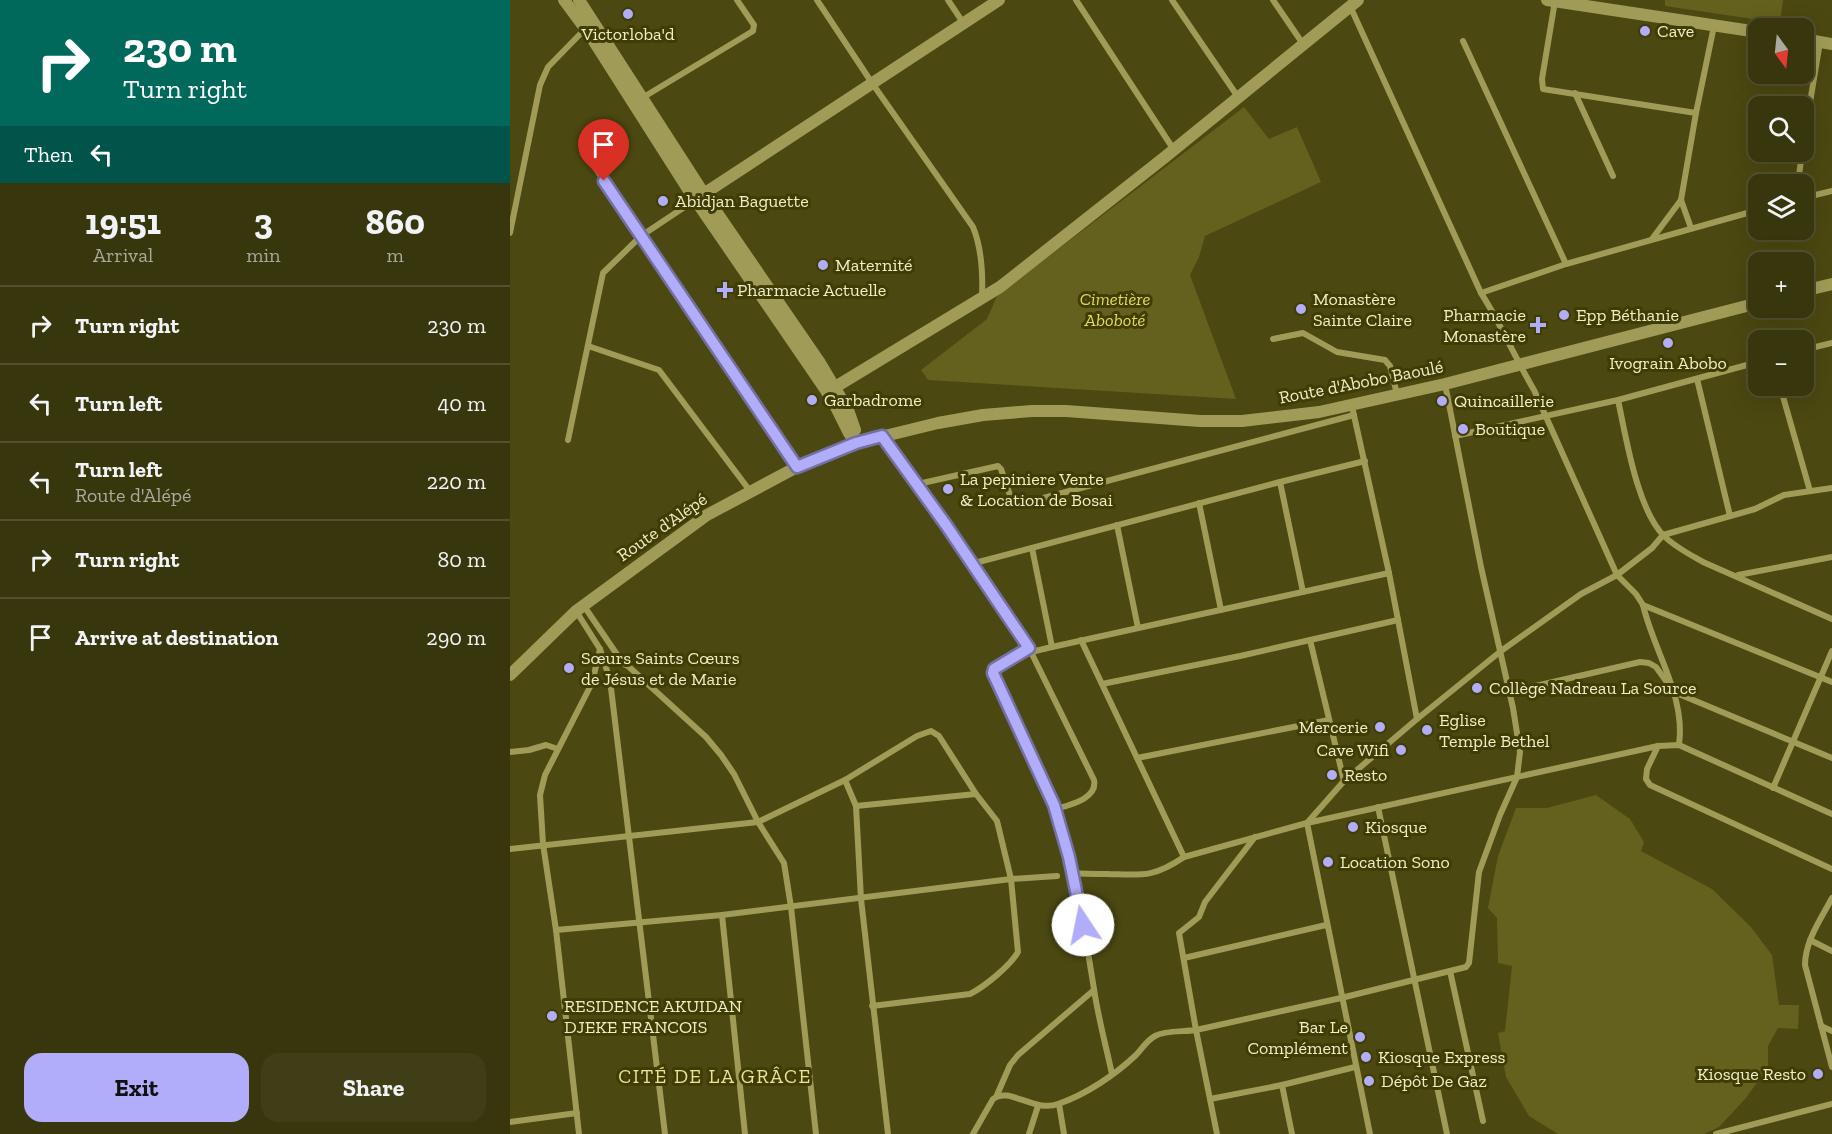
<!DOCTYPE html>
<html lang="en">
<head>
<meta charset="utf-8">
<style>
	:root { --surface:#38360d; --page:#3f3e16; --text:#f1f3f6; --muted:#abab9d; --line:#52502e; --accent:#b1adfa }
	body { margin:0; font-family:"Zilla Slab",serif; background:var(--page); color:var(--text); height:100vh; display:flex; flex-direction:column; font-size:22px; white-space:nowrap }
	* { box-sizing:border-box; margin:0 }
	p { font-size:20px; color:var(--muted) }
	.icon { flex:none; width:33px; height:33px; fill:none; stroke:currentColor; stroke-width:2; stroke-linecap:round; stroke-linejoin:round }
	.map { position:relative; flex:1; overflow:hidden }
	.details { display:flex; flex-direction:column; background:var(--surface); width:510px }
	.details>* { flex:none }
	.banner { background:#00695c; color:#fff; overflow:hidden }
	.needle { width:39px; rotate:165deg }
	.fabs { position:absolute; left:1238px; top:18px; display:grid; gap:12px }
	.fabs a { display:grid; place-items:center; width:66px; height:66px; border-radius:12px; background:var(--surface); box-shadow:0 6px 24px #0002,0 0 0 2px var(--line); font-size:30px }
	.pin { position:absolute; display:grid; place-items:center; width:51px; height:51px; color:#fff; margin:-62px -26px; border-radius:50% 50% 50% 0; rotate:-45deg; box-shadow:0 0 6px #0007 }
	.pin .icon { rotate:45deg }
	.me { position:absolute; width:66px; margin:-33px; rotate:349deg; stroke-linejoin:round; filter:drop-shadow(0 0 4px #0008) }
	.turn { display:flex; align-items:center; gap:21px; height:126px; padding:0 24px; font-size:27px }
	.turn .icon { width:78px; height:78px; stroke-width:2.5 }
	.turn b { display:block; font-size:42px; line-height:51px }
	.then { display:flex; align-items:center; height:57px; padding:0 24px; background:#0003; gap:12px; font-size:22px }
	.eta { display:flex; justify-content:space-evenly; align-items:center; height:102px; text-align:center }
	.eta b { font-size:36px; font-weight:800; line-height:42px }
	.cta { display:flex; gap:12px; margin-top:auto; padding:12px 24px }
	.cta a { flex:1; height:69px; border-radius:18px; background:var(--accent); color:#111; font-size:24px; font-weight:800; line-height:69px; text-align:center }
	.cta a+a { background:var(--page); color:var(--text) }
	ul { padding:0; list-style:none }
	li { display:flex; align-items:center; gap:18px; height:78px; padding:0 24px; border-top:2px solid var(--line) }
	li div { flex:1 }
	li b { display:block; font-size:22px }
	li em { font-style:normal }
	main { display:flex; flex:1; min-height:0 }
	.map>svg:first-child { display:block }
</style>
</head>
<body>
<main>
<section class="details">
<div class="banner">
<div class="turn"><svg class="icon" aria-label="right" viewBox="0 0 24 24"><path d="M7 20v-9h11M14 6l5 5-5 5"/></svg><div><b>230 m</b>Turn right</div></div>
<div class="then">Then<svg class="icon" aria-label="left" viewBox="0 0 24 24"><path d="M17 20v-9H6M10 6l-5 5 5 5"/></svg></div>
</div>
<div class="eta">
<div><b>19:51</b><p>Arrival</p></div>
<div><b>3</b><p>min</p></div>
<div><b>860</b><p>m</p></div>
</div>
<ul>
<li><svg class="icon" aria-label="right" viewBox="0 0 24 24"><path d="M7 20v-9h11M14 6l5 5-5 5"/></svg><div><b>Turn right</b></div><em>230 m</em></li>
<li><svg class="icon" aria-label="left" viewBox="0 0 24 24"><path d="M17 20v-9H6M10 6l-5 5 5 5"/></svg><div><b>Turn left</b></div><em>40 m</em></li>
<li><svg class="icon" aria-label="left" viewBox="0 0 24 24"><path d="M17 20v-9H6M10 6l-5 5 5 5"/></svg><div><b>Turn left</b><p>Route d'Alépé</p></div><em>220 m</em></li>
<li><svg class="icon" aria-label="right" viewBox="0 0 24 24"><path d="M7 20v-9h11M14 6l5 5-5 5"/></svg><div><b>Turn right</b></div><em>80 m</em></li>
<li><svg class="icon" aria-label="arrive" viewBox="0 0 24 24"><path d="M6 21V4h12l-3 4 3 4H6"/></svg><div><b>Arrive at destination</b></div><em>290 m</em></li>
</ul>
<div class="cta"><a>Exit</a><a>Share</a></div>
</section>
<div class="map">
<svg width="1322" height="1134" viewBox="0 0 1322 1134">
	<rect width="100%" height="100%" fill="#4b4811"/>
	<g fill="#64601d">
		<path d="M1155,0H1273L1270,23L1155,6Z"/>
		<path d="M734,107L759,139L787,127L811,182L695,236L689,257L680,275L726,399L418,380L411,370L477,319L487,296Z"/>
		<path d="M1086,795L1120,819L1134,842L1131,851L1202,889L1241,927L1262,955L1269,1005H1289L1288,1029L1268,1028L1258,1046V1067L1236,1098L1209,1127L1194,1134H1048L1019,1116L996,1077L988,1033L995,1031L1002,966L988,963L987,918L978,908L988,856L1006,808H1037Z"/>
	</g>
	<g fill="none" stroke-linecap="round" stroke-linejoin="round">
		<g stroke="#a09c57" stroke-width="6">
			<path d="M307,0L362,83L463,227C472,249 473,273 472,297"/>
			<path d="M438,0L454,24"/>
			<path d="M566,0L664,150"/>
			<path d="M662,0L728,97"/>
			<path d="M763,0L793,44"/>
			<path d="M1045,1L1032,79L1033,89L1186,113"/>
			<path d="M840,6L971,293C991,324 1005,358 1024,390L1107,575L1126,594L1133,605L1322,682"/>
			<path d="M953,41L1056,264"/>
			<path d="M1065,93L1103,176"/>
			<path d="M132,98L243,31L244,25L227,0"/>
			<path d="M1293,145L1310,42"/>
			<path d="M82,163L287,467"/>
			<path d="M1288,184L1292,152"/>
			<path d="M1293,198L1322,191"/>
			<path d="M1171,200L1181,228"/>
			<path d="M0,233L30,85L38,67L75,29"/>
			<path d="M1142,239L1171,200L1186,113L1204,26"/>
			<path d="M971,293L1056,264L1248,210"/>
			<path d="M763,339L793,333L827,352L875,360L880,366L887,394"/>
			<path d="M78,346L149,370L240,491"/>
			<path d="M1293,350L1322,343"/>
			<path d="M1187,379L1220,516"/>
			<path d="M1270,386L1300,491"/>
			<path d="M1108,400C1116,437 1127,509 1154,536C1165,547 1179,554 1193,562L1322,619"/>
			<path d="M843,411L879,573L907,719"/>
			<path d="M372,436L436,525L461,564L770,482L855,461"/>
			<path d="M945,436L1108,400L1248,362"/>
			<path d="M58,440L93,273L131,236L185,200"/>
			<path d="M770,482L793,592"/>
			<path d="M408,484L488,466L491,469L502,501L511,504L844,415"/>
			<path d="M689,503L711,610"/>
			<path d="M607,525L628,628"/>
			<path d="M522,548L542,647L879,573"/>
			<path d="M461,564L519,648L584,780C588,799 559,805 546,809"/>
			<path d="M1228,575L1322,557"/>
			<path d="M1133,605C1144,652 1176,696 1169,745"/>
			<path d="M74,606L108,656L107,660L118,666L196,737L211,755L224,774L248,822L274,863L281,907L306,1134"/>
			<path d="M66,611L90,649L100,680L155,1134"/>
			<path d="M571,640L674,857"/>
			<path d="M800,640L834,781"/>
			<path d="M519,648L484,669L483,673L544,805C564,865 574,927 584,989C588,1017 596,1046 602,1074"/>
			<path d="M521,652L542,647"/>
			<path d="M592,684L730,656L888,620"/>
			<path d="M999,692L1130,662L1139,663L1146,667L1164,692L1322,758"/>
			<path d="M1148,746L1137,769L1136,779L1140,785L1322,869"/>
			<path d="M0,752L19,750L36,745L48,749"/>
			<path d="M627,758L819,720"/>
			<path d="M335,780L407,736L421,731L429,736L466,794"/>
			<path d="M1263,788L1322,651"/>
			<path d="M346,806L351,899L378,1134"/>
			<path d="M868,807L937,1134"/>
			<path d="M0,849L248,822L335,780L346,806L466,794L487,821L501,879L508,952C500,966 474,987 460,994L362,1006"/>
			<path d="M563,873C574,874 585,874 597,874C632,875 643,878 674,857L797,823L1148,746L1169,745L1322,814"/>
			<path d="M1322,898C1311,919 1295,941 1295,965L1322,1067"/>
			<path d="M212,915L235,1134"/>
			<path d="M46,930L212,915L501,879L547,876"/>
			<path d="M1300,940L1322,951"/>
			<path d="M674,958L816,925"/>
			<path d="M940,971L973,1121"/>
			<path d="M1311,1026L1322,1031"/>
			<path d="M772,1085L782,1134"/>
			<path d="M487,1095L500,1065L508,1055L584,990"/>
			<path d="M700,1099L772,1085L845,1067"/>
			<path d="M549,1104L554,1134"/>
			<path d="M0,1122L67,1113"/>
			<path d="M69,1134L46,930L33,844L30,795L35,775L82,683L90,649"/>
			<path d="M463,1134L483,1099C499,1086 524,1113 548,1104C575,1095 605,1075 626,1055C632,1049 637,1040 645,1036C656,1030 674,1032 686,1030L669,933L689,917L695,902L745,837"/>
			<path d="M519,1134L528,1106"/>
			<path d="M707,1134L686,1030L831,998L956,967L959,963L969,872L990,815L1007,777L1010,752L1003,708L971,567L935,384"/>
			<path d="M860,1134L797,823L834,781L907,719L991,651L1071,594L1107,575L1142,548L1153,535L1245,509L1274,495L1322,488"/>
			<path d="M1206,1134L1322,1104"/>
		</g>
		<g stroke="#a09c57" stroke-width="12">
			<path d="M54,0L80,35L178,189L322,399L339,433L346,443"/>
			<path d="M69,0L194,194L310,363L338,410L345,430"/>
			<path d="M1037,0L1248,32"/>
			<path d="M1293,39L1322,44"/>
			<path d="M189,197L489,0"/>
			<path d="M1293,291L1322,284"/>
			<path d="M317,392L490,287L655,157L848,0"/>
			<path d="M0,675L66,611L197,515L287,467L346,443L428,423L473,415L522,411H556L690,421H732L809,412L935,384L1248,303"/>
		</g>
	</g>
	<g fill="none" stroke-linecap="round" stroke-linejoin="round">
		<defs>
			<path id="route" d="M94,181L287,467L346,443L372,436L436,525L519,648L484,669L483,673L544,805L559,857L573,925"/>
		</defs>
		<use href="#route" stroke="#7370a2" stroke-width="15"/>
		<use href="#route" stroke="#b1adfa" stroke-width="10"/>
	</g>
	<g fill="#b1adfa" stroke="#403d03" stroke-width="2">
		<circle cx="118" cy="14" r="6"/>
		<circle cx="1135" cy="31" r="6"/>
		<circle cx="153" cy="201" r="6"/>
		<circle cx="313" cy="265" r="6"/>
		<path d="M212 281h6v6h6v6h-6v6h-6v-6h-6v-6h6z"/>
		<circle cx="791" cy="309" r="6"/>
		<circle cx="1054" cy="315" r="6"/>
		<path d="M1025 316h6v6h6v6h-6v6h-6v-6h-6v-6h6z"/>
		<circle cx="1158" cy="343" r="6"/>
		<circle cx="302" cy="400" r="6"/>
		<circle cx="932" cy="401" r="6"/>
		<circle cx="953" cy="429" r="6"/>
		<circle cx="438" cy="489" r="6"/>
		<circle cx="59" cy="668" r="6"/>
		<circle cx="967" cy="688" r="6"/>
		<circle cx="870" cy="727" r="6"/>
		<circle cx="917" cy="730" r="6"/>
		<circle cx="891" cy="750" r="6"/>
		<circle cx="822" cy="775" r="6"/>
		<circle cx="843" cy="827" r="6"/>
		<circle cx="818" cy="862" r="6"/>
		<circle cx="42" cy="1016" r="6"/>
		<circle cx="850" cy="1037" r="6"/>
		<circle cx="856" cy="1057" r="6"/>
		<circle cx="1308" cy="1074" r="6"/>
		<circle cx="859" cy="1081" r="6"/>
	</g>
	<g text-anchor="middle" stroke-width="6" stroke-linejoin="round" paint-order="stroke">
		<g font-size="18" fill="#efeecb" stroke="#403d03" text-anchor="start">
			<text x="1147" y="37">Cave</text>
			<text x="118" y="40" text-anchor="middle">Victorloba'd</text>
			<text x="165" y="207">Abidjan Baguette</text>
			<text x="325" y="271">Maternité</text>
			<text x="227" y="296">Pharmacie Actuelle</text>
			<text x="803" y="305">Monastère<tspan x="803" dy="21">Sainte Claire</tspan></text>
			<text x="1016" y="321" text-anchor="end">Pharmacie<tspan x="1016" dy="21">Monastère</tspan></text>
			<text x="1066" y="321">Epp Béthanie</text>
			<text x="1158" y="369" text-anchor="middle">Ivograin Abobo</text>
			<text x="314" y="406">Garbadrome</text>
			<text x="944" y="407">Quincaillerie</text>
			<text x="965" y="435">Boutique</text>
			<text x="450" y="485">La pepiniere Vente<tspan x="450" dy="21">&amp; Location de Bosai</tspan></text>
			<text x="71" y="664">Sœurs Saints Cœurs<tspan x="71" dy="21">de Jésus et de Marie</tspan></text>
			<text x="979" y="694">Collège Nadreau La Source</text>
			<text x="929" y="726">Eglise<tspan x="929" dy="21">Temple Bethel</tspan></text>
			<text x="858" y="733" text-anchor="end">Mercerie</text>
			<text x="879" y="756" text-anchor="end">Cave Wifi</text>
			<text x="834" y="781">Resto</text>
			<text x="855" y="833">Kiosque</text>
			<text x="830" y="868">Location Sono</text>
			<text x="54" y="1012">RESIDENCE AKUIDAN<tspan x="54" dy="21">DJEKE FRANCOIS</tspan></text>
			<text x="838" y="1033" text-anchor="end">Bar Le<tspan x="838" dy="21">Complément</tspan></text>
			<text x="868" y="1063">Kiosque Express</text>
			<text x="1296" y="1080" text-anchor="end">Kiosque Resto</text>
			<text x="871" y="1087">Dépôt De Gaz</text>
		</g>
		<g font-size="18" font-style="italic" fill="#e4db59" stroke="#403d03">
			<text x="605" y="305">Cimetière<tspan x="605" dy="21">Aboboté</tspan></text>
		</g>
		<g font-size="18" fill="#efeecb" stroke="#403d03">
			<text transform="translate(851 382) rotate(-11)" y="6">Route d'Abobo Baoulé</text>
			<text transform="translate(152 527) rotate(-35)" y="6">Route d'Alépé</text>
		</g>
		<g font-size="20" letter-spacing="1.5" fill="#e8e49d" stroke="#403d03">
			<text x="205" y="1083">CITÉ DE LA GRÂCE</text>
		</g>
	</g>
</svg>
<div class="fabs">
<a><svg class="needle" viewBox="-14 -14 28 28"><path d="M0-13l5 13h-10z" fill="#e53935"/><path d="M0 13l5-13h-10z" fill="#abab9d"/></svg></a>
<a><svg class="icon" aria-label="search" viewBox="0 0 24 24"><circle cx="10" cy="10" r="6"/><path d="M15 15l6 6"/></svg></a>
<a><svg class="icon" aria-label="layers" viewBox="0 0 24 24"><path d="M12 4l9 5-9 5-9-5zM3 14l9 5 9-5"/></svg></a>
<a>+</a>
<a>−</a>
</div>
<div class="pin" style="left:94px;top:181px;background:#d93025"><svg class="icon" aria-label="arrive" viewBox="0 0 24 24"><path d="M6 21V4h12l-3 4 3 4H6"/></svg></div>
<svg class="me" style="left:573px;top:925px" viewBox="-20 -20 40 40"><circle r="19" fill="#fff"/><path d="M0-13L10 11 0 6-10 11z" fill="#b1adfa"/></svg>
</div>
</main>
</body>
</html>
